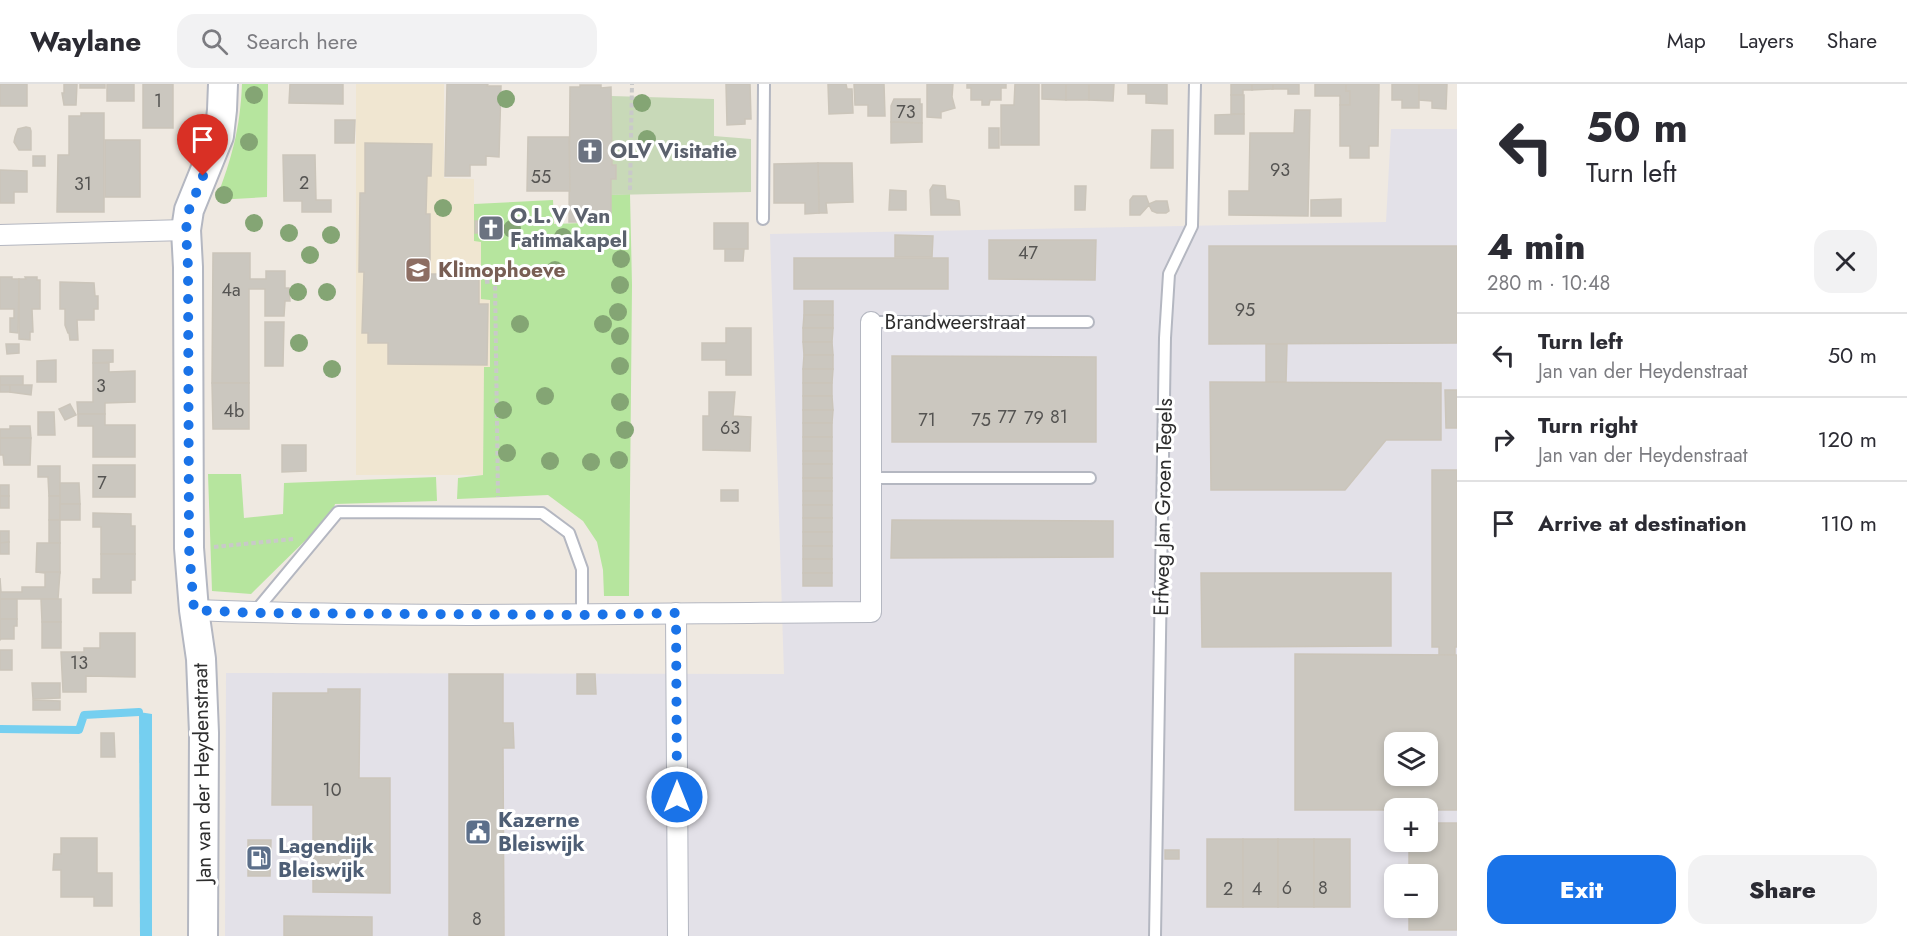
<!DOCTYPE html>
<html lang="en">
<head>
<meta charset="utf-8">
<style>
	:root { --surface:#fff; --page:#f2f2f3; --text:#2b2b33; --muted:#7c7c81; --line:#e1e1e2; --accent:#1a73e8 }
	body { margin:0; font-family:Jost,sans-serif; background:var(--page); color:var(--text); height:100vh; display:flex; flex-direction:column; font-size:22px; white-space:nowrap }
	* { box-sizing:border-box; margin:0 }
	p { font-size:20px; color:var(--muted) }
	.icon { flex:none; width:33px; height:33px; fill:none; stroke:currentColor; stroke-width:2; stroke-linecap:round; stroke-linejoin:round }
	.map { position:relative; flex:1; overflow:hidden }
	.side { display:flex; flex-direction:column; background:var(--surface); width:450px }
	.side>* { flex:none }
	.guide { background:#fff; color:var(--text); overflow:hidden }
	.fabs { position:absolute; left:1384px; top:648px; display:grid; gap:12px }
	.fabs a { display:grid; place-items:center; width:54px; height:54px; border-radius:12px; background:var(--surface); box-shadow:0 3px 9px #0003; font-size:30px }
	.pin { position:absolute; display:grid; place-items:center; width:51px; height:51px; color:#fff; margin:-62px -26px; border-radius:50% 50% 50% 0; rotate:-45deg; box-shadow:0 0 6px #0007 }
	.pin .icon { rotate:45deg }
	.me { position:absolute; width:66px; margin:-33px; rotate:0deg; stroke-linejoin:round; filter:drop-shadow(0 0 4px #0008) }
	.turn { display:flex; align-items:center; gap:21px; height:126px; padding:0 30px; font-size:27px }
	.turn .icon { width:78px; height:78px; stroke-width:2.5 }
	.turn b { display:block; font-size:42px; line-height:51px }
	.round { display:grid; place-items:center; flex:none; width:63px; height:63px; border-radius:18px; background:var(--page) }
	.overview { display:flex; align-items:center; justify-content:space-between; height:102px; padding:0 30px }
	h1 { font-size:36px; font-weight:800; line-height:45px }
	.cta { display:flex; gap:12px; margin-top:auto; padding:12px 30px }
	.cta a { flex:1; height:69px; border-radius:18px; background:var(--accent); color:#fff; font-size:24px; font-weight:800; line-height:69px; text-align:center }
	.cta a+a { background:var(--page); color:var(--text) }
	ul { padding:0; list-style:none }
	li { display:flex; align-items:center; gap:18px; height:84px; padding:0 30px; border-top:2px solid var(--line) }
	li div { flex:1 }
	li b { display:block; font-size:22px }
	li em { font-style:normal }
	header { display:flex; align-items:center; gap:36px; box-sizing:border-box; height:84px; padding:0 30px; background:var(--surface); border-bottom:2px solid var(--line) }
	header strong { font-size:28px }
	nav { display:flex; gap:33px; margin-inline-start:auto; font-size:21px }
	.search { width:420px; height:54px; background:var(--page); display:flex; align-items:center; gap:15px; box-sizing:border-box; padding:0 21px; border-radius:18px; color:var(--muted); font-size:22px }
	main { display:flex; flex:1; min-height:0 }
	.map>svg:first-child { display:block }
</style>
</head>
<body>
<header>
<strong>Waylane</strong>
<div class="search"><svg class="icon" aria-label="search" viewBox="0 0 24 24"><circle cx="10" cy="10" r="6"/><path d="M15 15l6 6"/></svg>Search here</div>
<nav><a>Map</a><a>Layers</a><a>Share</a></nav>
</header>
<main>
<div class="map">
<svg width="1457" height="852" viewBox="0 0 1457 852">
	<rect width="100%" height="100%" fill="#efe9e1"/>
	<path fill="#e3e1e8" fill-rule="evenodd" d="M1391,45H1457V852H225L226,589L784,590L770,150L1386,138ZM1395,658H1428V692H1395ZM1395,724H1428V758H1395ZM1395,790H1428V824H1395Z"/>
	<path fill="#f0e6d1" d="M356,0H444V94L474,95V157H481V215H490V283L484,284L483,391H356Z"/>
	<g fill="#b6e59e">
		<path d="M242,0H268L267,113L216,116C232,73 240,46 242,0Z"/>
		<path d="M630,110L632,201L629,512H604L603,486L597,458L583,437L548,411L457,415L458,394L483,391L484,283H490V216L481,215V158L474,157V120L553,116L554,140L610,138V111Z"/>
		<path d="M208,390H241L244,434L283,430L284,399L436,393L437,417L335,420L333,427L318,444L251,510L212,507Z"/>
	</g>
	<path fill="#c8d9b8" d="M611,12L714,15V52L751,55V108L610,111L611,95L616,94V81H612Z"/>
	<path fill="#75cff0" d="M139,628L152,630V852H140Z"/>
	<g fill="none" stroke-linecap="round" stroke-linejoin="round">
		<path stroke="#75cff0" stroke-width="8" d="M0,645L79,646L84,631L139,628"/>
	</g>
	<g fill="#cbc7bf" stroke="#cbc5ba" stroke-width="1.5" fill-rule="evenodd">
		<rect x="0" y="0" width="27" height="22"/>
		<path d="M64,0H77L76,21H64L62,9H64Z"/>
		<rect x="80" y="0" width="25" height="4"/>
		<rect x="107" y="0" width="27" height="17"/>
		<rect x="143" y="0" width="30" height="44"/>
		<path d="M290,0H343V20L289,19Z"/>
		<path d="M447,0H488L487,2H501L499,73L486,72V81H470V92H445Z"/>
		<path d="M726,0H750L751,35H745V40L727,41Z"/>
		<path d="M828,0H846L847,5H852L853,29L829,30Z"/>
		<path d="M854,0H884L885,32H868V21H855Z"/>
		<path d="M927,0H953L952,13L955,24L941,28V34L927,33Z"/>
		<path d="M967,0H1006V4H1001V16H990L989,21H982V16H971V4H967Z"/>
		<path d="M1015,0H1039V61H1001V21H1014Z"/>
		<path d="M1042,0H1066V16L1042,15Z"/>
		<rect x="1066" y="0" width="23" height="16"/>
		<path d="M1089,0H1114L1113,17L1089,16Z"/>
		<path d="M1128,0H1167V20L1146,19V10H1128Z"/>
		<path d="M1231,0H1252V6H1243V11H1231Z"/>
		<path d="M1252,0H1273V5L1252,6Z"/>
		<path d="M1273,0H1299V10H1288V5H1273Z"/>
		<path d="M1315,0H1346V7H1350V21H1340V12H1315Z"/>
		<path d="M1346,0H1379L1378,62H1369V74H1350V62H1340V21H1350V7H1346Z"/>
		<path d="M1392,0H1419V24H1402V16H1392Z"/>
		<path d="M1419,0H1447L1446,25L1432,24V17L1419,16Z"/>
		<path d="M580,1H601V4L611,3L612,81H616V95H611V138H569L570,3H580Z"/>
		<rect x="1231" y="11" width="13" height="19"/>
		<path d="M894,15H920V20H922V39L891,38V22Z"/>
		<path d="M1295,26H1310L1308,132L1229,131V107H1249L1250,49H1294Z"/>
		<path d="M81,29H104V128H57L58,71H69V32H81Z"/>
		<path d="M1244,30V50H1215V31Z"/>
		<path d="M335,36H355L354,59H335Z"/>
		<path d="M891,38L922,39V58L891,59Z"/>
		<path d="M26,43L30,44L31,47V66H19L14,58L15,53L18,45Z"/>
		<rect x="989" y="44" width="10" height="20"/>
		<path d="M1152,46H1173V84H1151Z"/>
		<path d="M528,53H569L570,107H527Z"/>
		<rect x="105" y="56" width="35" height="57"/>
		<path d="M365,59L432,60L431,92H427L426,130H430V190H479V220H488L487,281L388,280V259H368V249H362L364,188H359L360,109H365Z"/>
		<path d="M283,71H315L316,116H331V128H302V117H284Z"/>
		<rect x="33" y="72" width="12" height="10"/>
		<path d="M818,79H852L853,118L826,119L827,129H819Z"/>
		<path d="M818,79L819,129L805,130V119H774V80Z"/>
		<path d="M0,86L27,87V108H14V119H0Z"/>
		<path d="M933,101L945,102L946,115L959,117L960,131H931L930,106Z"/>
		<path d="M1075,102H1086L1085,126H1075Z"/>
		<path d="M890,106L906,107V126H889Z"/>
		<path d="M1133,112H1146L1149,120L1156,117H1167L1169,127L1166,129H1157L1152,127L1149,121L1140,131H1130V116Z"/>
		<path d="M1341,115V132H1311V116Z"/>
		<path d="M475,137H484L483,149H475Z"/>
		<path d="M498,137V151L489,150V138Z"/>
		<rect x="714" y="139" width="34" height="26"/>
		<path d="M895,151L933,152L932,173H895Z"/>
		<path d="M989,156H1096L1095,196L989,195Z"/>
		<path d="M1209,162H1457V259L1209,260Z"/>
		<path d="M725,165H744L743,177H725Z"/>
		<path d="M213,169H250V195H266V187H285V204H289L290,217H285L284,232H265V205H249V299H212Z"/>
		<rect x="794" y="174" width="154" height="31"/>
		<path d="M0,193H12V195H19L18,249L10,248V234H14V225H0Z"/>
		<path d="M25,193H37V196H40V225H32L33,248H30V256L19,255V195H26Z"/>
		<path d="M60,198L94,199L95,212H98V225H94V236H77L78,256H70L69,249H68L65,241V225H60Z"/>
		<rect x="804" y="217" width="29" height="14"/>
		<path d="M804,231H833V244H803Z"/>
		<path d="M265,238H284L283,282H265Z"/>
		<path d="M726,244H751V291H726V276H702V259H726Z"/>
		<path d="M803,244H833L832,258H803Z"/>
		<path d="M803,258H832L833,271H804Z"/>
		<path d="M6,260H19V269L7,270Z"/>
		<path d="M1266,260H1287L1286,298H1266Z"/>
		<path d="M93,266H113V278L93,279Z"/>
		<path d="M804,271H833V285H803Z"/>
		<path d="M892,272L1096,273V358H892Z"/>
		<path d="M56,276V298H37V277Z"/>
		<path d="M93,279H109V288L135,287V318L105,319V330H78L77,318H93Z"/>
		<path d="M803,285H833L832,299H803Z"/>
		<rect x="0" y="292" width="23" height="9"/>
		<path d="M1210,298L1441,299V356H1386L1345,406H1211Z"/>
		<path d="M212,299H249V345H213Z"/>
		<rect x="803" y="299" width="29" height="13"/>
		<rect x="0" y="301" width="10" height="7"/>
		<path d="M10,301H32L31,311L10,308Z"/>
		<path d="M1445,306H1457V344H1446Z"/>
		<path d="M709,308H735L733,332L751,333L750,367L703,366V332H709Z"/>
		<path d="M803,312H832L833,326H803Z"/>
		<path d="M70,320L76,331L65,336L59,325Z"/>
		<path d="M803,326H833L832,339H803Z"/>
		<path d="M38,328H54L55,351H38Z"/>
		<path d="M78,330H105V341H135V373H93V342H78Z"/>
		<rect x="803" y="339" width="29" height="14"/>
		<path d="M10,342H30L31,354H0V345H10Z"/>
		<rect x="803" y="353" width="29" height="14"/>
		<path d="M0,354H31L30,381H4L3,371H0Z"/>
		<path d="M282,361H306V387L282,388Z"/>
		<rect x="803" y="367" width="29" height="13"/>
		<rect x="803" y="380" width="29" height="14"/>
		<rect x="93" y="381" width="42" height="32"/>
		<path d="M38,382H60V412H49L48,393H38Z"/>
		<path d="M1432,386H1457V563H1455V571H1439V563H1432Z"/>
		<rect x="803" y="394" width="29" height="13"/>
		<path d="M60,399H79L80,420H60Z"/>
		<rect x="0" y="401" width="9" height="11"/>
		<rect x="721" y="406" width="17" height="11"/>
		<rect x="803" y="407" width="29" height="14"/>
		<rect x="0" y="412" width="9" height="12"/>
		<rect x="49" y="412" width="11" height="24"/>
		<rect x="60" y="420" width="20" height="16"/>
		<rect x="803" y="421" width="29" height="13"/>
		<path d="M93,429L131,430V442H135V470H101V443H93Z"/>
		<rect x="803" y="434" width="29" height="14"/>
		<rect x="49" y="436" width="11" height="23"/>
		<path d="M892,436L1113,437V473L891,474Z"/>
		<path d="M0,447H9V458L0,459Z"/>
		<rect x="803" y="448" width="29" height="14"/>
		<path d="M9,458V470H0V459Z"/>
		<path d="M37,459H60V489L36,488Z"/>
		<rect x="803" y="462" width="29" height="13"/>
		<path d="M101,470H135V496H131V509H93V495H101Z"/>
		<rect x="803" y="475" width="29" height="14"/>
		<path d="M36,488H60L58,515H0V494L1,508H22V503H45V489Z"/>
		<rect x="803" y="489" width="29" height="13"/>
		<path d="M1201,489H1391V562L1202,563Z"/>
		<rect x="0" y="515" width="17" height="20"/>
		<path d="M41,515H61V538H42Z"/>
		<path d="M0,535H17V542H14V555H1L0,556Z"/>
		<rect x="42" y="538" width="19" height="26"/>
		<path d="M100,549H135V593L86,592V608H63L61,568H84V564H100Z"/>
		<rect x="0" y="566" width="12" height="20"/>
		<path d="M1295,570L1457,571V726H1295ZM1395,658H1428V692H1395Z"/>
		<path d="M449,590H503V639H513L514,664H503L504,852H449Z"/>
		<path d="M577,590H595L596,610H577Z"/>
		<path d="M32,599H60V614L33,615Z"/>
		<path d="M328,605H360L359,694H390V809L313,808V721H272L273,609H328Z"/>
		<path d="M33,616L60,617V626H33Z"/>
		<path d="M101,649H114L115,673H101Z"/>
		<path d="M1428,739H1457V846H1409V824H1428V790H1409V758H1428Z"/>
		<path d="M61,754H97V789H112V822H94V813H61V786H53L54,770H61Z"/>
		<rect x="1207" y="755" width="36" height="68"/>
		<rect x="1243" y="755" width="35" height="68"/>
		<rect x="1278" y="755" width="36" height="68"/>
		<rect x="1314" y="755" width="36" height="68"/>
		<path d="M248,756H271L270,792H248Z"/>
		<rect x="1165" y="766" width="14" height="9"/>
		<path d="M284,832L372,833V852H284Z"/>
	</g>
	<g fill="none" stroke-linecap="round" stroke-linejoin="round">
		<defs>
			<g id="lane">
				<path d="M763,135L764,0"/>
				<path d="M871,238H1088"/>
				<path d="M871,394H1090"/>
				<path d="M254,529L338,428L542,429L569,449L582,485V531"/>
				<path d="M1155,852L1165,254L1169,190L1192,142L1195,0"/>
			</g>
			<g id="street">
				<path d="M0,151L186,146"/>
				<path d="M194,526C420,535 646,529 871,528V238"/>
				<path d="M676,529L678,852"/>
			</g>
			<path id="secondary" d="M203,852L204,649L201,575L194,526L189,464L188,183L186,146L189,126L219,52L222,26L223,0"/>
		</defs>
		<use href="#lane" stroke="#b4b7c1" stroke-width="14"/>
		<use href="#street" stroke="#b4b7c1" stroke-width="22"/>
		<use href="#secondary" stroke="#b4b7c1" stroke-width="32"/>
		<g stroke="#c9c9c9" stroke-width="4" stroke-dasharray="4.5 3" stroke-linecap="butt">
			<path d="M630,106L632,0"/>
			<path d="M485,198L495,197L498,413"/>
			<path d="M214,463L293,455"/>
		</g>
		<use href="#lane" stroke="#fff" stroke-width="10"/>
		<use href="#street" stroke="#fff" stroke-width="20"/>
		<use href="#secondary" stroke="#fff" stroke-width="28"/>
	</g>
	<g fill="#84a574">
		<circle cx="254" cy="11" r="9"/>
		<circle cx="506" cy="15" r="9"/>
		<circle cx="642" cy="19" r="9"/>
		<circle cx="647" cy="55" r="9"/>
		<circle cx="249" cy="58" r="9"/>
		<circle cx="224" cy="111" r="9"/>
		<circle cx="443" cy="124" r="9"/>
		<circle cx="254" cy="139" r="9"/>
		<circle cx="512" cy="145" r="9"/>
		<circle cx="289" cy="149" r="9"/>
		<circle cx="331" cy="151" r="9"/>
		<circle cx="563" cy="153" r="9"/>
		<circle cx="310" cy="171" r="9"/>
		<circle cx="621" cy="175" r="9"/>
		<circle cx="555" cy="186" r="9"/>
		<circle cx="620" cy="201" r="9"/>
		<circle cx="298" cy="208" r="9"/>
		<circle cx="327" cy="208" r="9"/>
		<circle cx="618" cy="228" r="9"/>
		<circle cx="520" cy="240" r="9"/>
		<circle cx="603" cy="240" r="9"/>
		<circle cx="620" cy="252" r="9"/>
		<circle cx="299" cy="259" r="9"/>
		<circle cx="620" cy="282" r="9"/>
		<circle cx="332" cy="285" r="9"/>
		<circle cx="545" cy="312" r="9"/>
		<circle cx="620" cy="318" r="9"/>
		<circle cx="503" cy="326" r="9"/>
		<circle cx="625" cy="346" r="9"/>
		<circle cx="507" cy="369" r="9"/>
		<circle cx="619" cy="376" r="9"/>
		<circle cx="550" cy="377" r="9"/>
		<circle cx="591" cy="378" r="9"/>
	</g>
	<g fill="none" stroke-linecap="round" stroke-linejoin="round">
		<path stroke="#1a73e8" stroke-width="10" stroke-dasharray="0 18" d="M203,92L189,126L186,146L188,183L189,464L194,526L254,529L582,531L676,529L677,713"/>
	</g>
	<defs>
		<symbol id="church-square" viewBox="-11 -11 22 22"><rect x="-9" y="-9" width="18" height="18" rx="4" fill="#6b7280" stroke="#fff"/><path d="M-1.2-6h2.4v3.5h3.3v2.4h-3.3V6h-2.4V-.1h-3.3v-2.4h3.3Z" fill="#fff"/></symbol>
		<symbol id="school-square" viewBox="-11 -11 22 22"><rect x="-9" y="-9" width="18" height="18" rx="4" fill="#8d6e63" stroke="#fff"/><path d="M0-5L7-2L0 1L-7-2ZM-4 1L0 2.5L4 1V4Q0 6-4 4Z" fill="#fff"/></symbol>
		<symbol id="civic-square" viewBox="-11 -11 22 22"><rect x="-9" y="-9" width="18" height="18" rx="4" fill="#5c6f8a" stroke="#fff"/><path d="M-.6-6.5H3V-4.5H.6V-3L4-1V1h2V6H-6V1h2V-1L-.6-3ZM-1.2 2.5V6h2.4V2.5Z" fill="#fff"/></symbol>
		<symbol id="fuel-square" viewBox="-11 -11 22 22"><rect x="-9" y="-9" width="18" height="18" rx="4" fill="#5c6f8a" stroke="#fff"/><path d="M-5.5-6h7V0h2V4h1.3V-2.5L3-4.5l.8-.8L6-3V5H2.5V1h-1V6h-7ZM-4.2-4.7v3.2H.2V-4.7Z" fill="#fff"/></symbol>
	</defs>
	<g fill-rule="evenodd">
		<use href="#church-square" x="575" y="52" width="30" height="30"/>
		<use href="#church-square" x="476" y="129" width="30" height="30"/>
		<use href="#school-square" x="403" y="171" width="30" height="30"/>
		<use href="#civic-square" x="463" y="733" width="30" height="30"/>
		<use href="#fuel-square" x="244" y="759" width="30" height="30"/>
	</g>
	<g text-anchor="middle" stroke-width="6" stroke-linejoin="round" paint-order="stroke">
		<g font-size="18" fill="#555452">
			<text x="158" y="23">1</text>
			<text x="906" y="34">73</text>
			<text x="1280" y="92">93</text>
			<text x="541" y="99">55</text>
			<text x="304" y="105">2</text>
			<text x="83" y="106">31</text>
			<text x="1028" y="175">47</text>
			<text x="231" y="212">4a</text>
			<text x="1245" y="232">95</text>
			<text x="101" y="308">3</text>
			<text x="234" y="333">4b</text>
			<text x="1007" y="339">77</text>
			<text x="1059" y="339">81</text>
			<text x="1034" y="340">79</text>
			<text x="927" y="342">71</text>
			<text x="981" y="342">75</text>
			<text x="730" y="350">63</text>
			<text x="102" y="405">7</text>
			<text x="79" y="585">13</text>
			<text x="332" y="712">10</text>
			<text x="1287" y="810">6</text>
			<text x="1323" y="810">8</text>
			<text x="1228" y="811">2</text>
			<text x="1257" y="811">4</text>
			<text x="477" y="841">8</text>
		</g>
		<g font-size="21" font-weight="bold" fill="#5b616d" stroke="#fff" text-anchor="start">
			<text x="610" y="74">OLV Visitatie</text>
			<text x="510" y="139">O.L.V Van<tspan x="510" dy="24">Fatimakapel</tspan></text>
		</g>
		<g font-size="21" font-weight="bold" fill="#785e54" stroke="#fff" text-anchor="start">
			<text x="438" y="193">Klimophoeve</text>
		</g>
		<g font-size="21" fill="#2e2e2e" stroke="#fff">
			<text x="955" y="245">Brandweerstraat</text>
			<text transform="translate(1163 423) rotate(-89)" y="7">Erfweg Jan Groen Tegels</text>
			<text transform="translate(202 689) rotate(-91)" y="7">Jan van der Heydenstraat</text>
		</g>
		<g font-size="21" font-weight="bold" fill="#4e5e75" stroke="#fff" text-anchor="start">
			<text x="498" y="743">Kazerne<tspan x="498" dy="24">Bleiswijk</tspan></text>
			<text x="278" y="769">Lagendijk<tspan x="278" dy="24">Bleiswijk</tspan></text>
		</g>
	</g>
</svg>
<div class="fabs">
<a><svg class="icon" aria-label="layers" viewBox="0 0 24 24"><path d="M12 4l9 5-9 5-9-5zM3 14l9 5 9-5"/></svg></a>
<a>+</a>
<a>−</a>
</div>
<div class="pin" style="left:203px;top:92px;background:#d93025"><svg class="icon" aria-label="arrive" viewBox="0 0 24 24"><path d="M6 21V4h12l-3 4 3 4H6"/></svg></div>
<svg class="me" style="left:677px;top:713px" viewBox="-20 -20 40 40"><circle r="17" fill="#1a73e8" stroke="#fff" stroke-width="3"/><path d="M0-11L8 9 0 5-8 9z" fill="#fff"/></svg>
</div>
<section class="side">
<div class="guide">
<div class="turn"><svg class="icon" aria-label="left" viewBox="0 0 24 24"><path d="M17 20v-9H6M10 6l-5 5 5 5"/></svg><div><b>50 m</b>Turn left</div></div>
</div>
<div class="overview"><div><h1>4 min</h1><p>280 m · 10:48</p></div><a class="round"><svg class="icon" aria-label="close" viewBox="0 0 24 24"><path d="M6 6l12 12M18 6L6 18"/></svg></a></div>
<ul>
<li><svg class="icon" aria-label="left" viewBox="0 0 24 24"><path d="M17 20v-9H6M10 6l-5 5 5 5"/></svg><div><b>Turn left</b><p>Jan van der Heydenstraat</p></div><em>50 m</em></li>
<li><svg class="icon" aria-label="right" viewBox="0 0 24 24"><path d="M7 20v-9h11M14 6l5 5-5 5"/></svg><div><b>Turn right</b><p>Jan van der Heydenstraat</p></div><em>120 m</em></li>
<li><svg class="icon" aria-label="arrive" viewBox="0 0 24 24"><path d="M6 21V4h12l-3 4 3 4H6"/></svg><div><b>Arrive at destination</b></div><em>110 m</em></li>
</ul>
<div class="cta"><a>Exit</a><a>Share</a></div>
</section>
</main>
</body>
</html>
